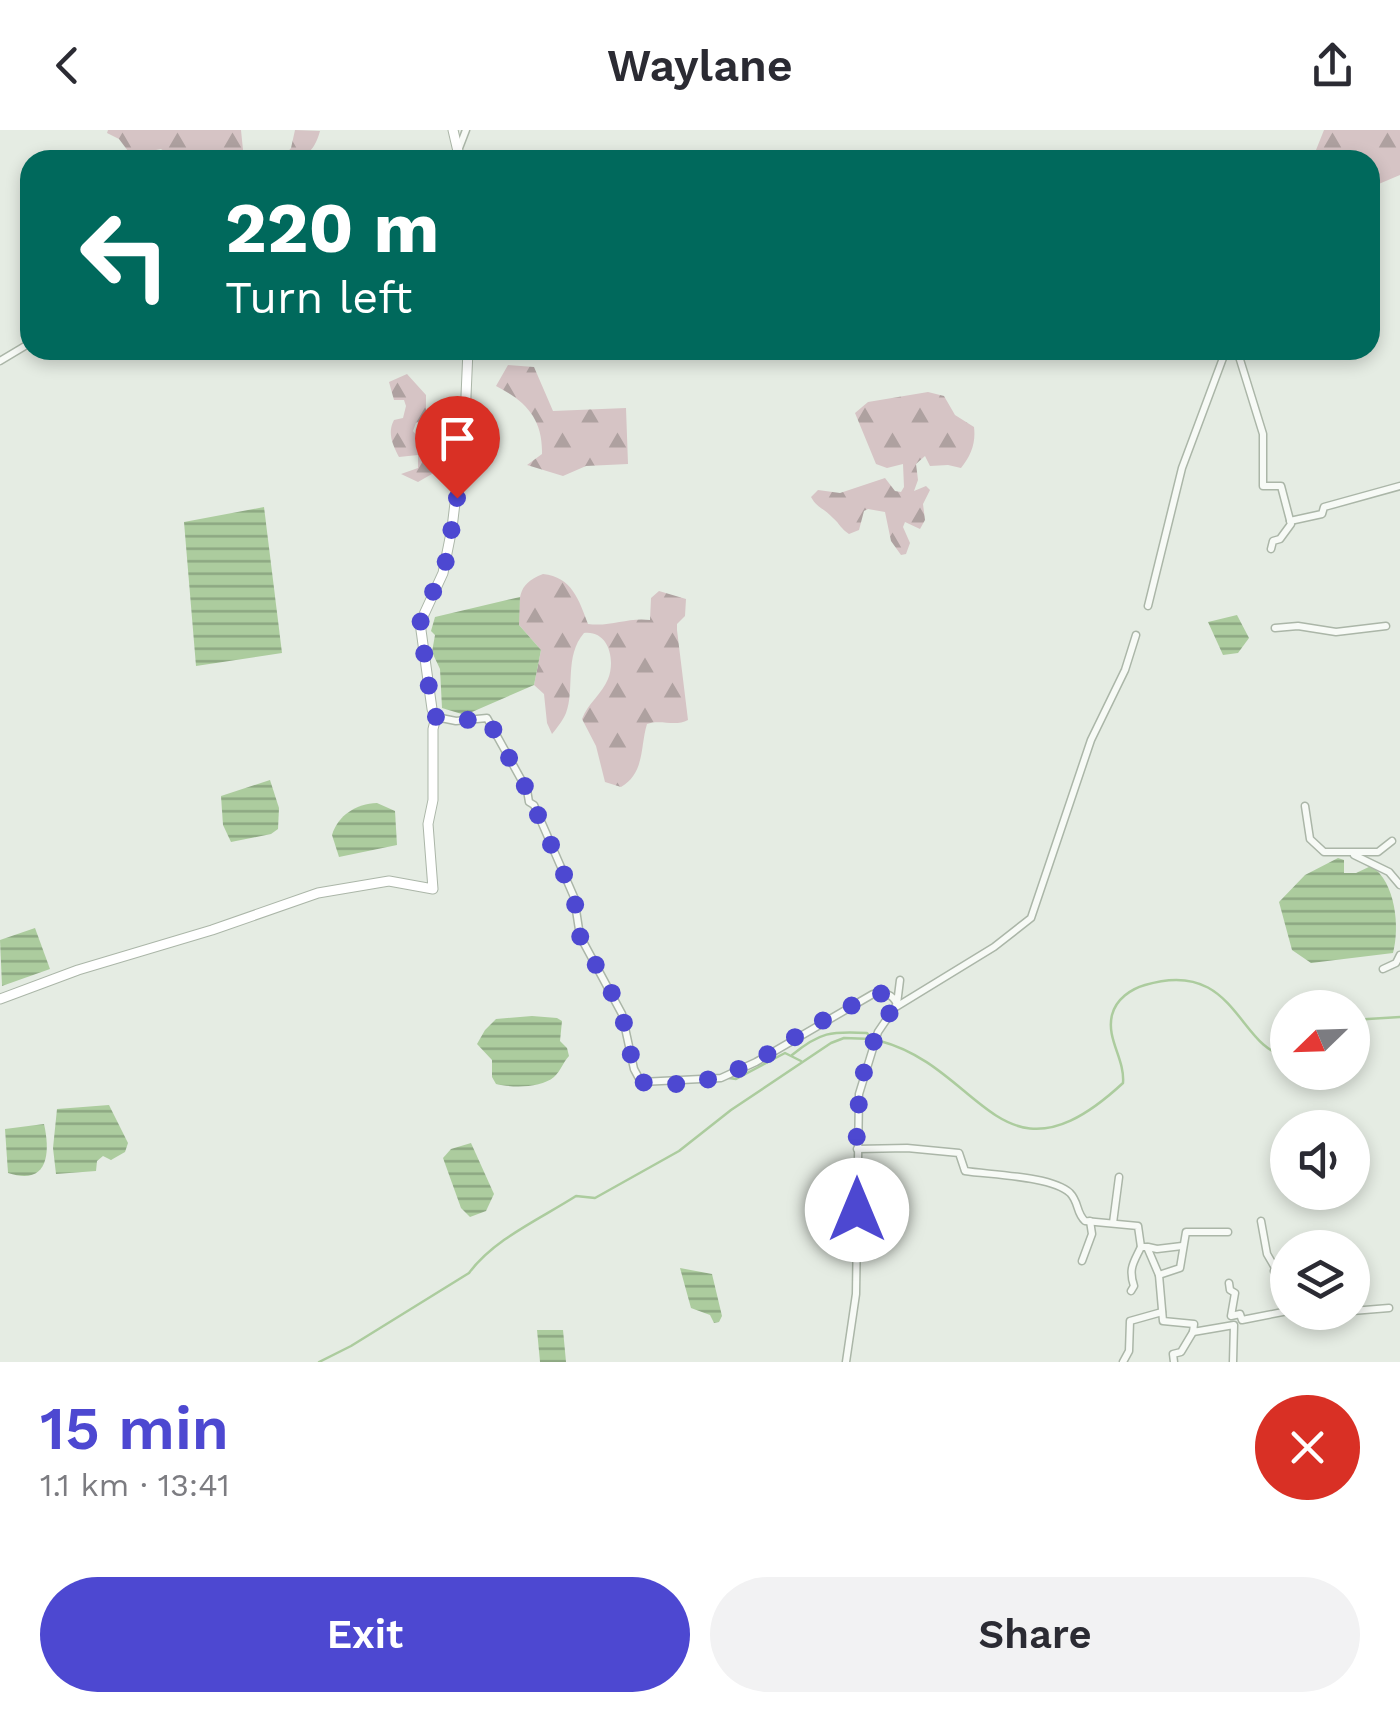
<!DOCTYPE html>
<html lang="en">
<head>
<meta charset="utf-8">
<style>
	:root { --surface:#fff; --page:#f2f2f3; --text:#2b2b33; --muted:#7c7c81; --accent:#4d48d1 }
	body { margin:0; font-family:"Work Sans",sans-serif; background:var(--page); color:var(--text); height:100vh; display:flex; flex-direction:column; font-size:38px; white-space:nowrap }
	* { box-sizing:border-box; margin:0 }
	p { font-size:32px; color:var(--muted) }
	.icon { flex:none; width:55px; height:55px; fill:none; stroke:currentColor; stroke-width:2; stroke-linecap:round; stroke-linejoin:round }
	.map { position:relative; height:1232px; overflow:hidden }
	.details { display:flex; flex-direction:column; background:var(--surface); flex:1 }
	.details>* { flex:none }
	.banner { position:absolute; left:20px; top:20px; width:1360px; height:210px; border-radius:30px; box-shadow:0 5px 15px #0003; background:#00695c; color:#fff; overflow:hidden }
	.needle { width:65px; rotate:247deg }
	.fabs { position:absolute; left:1270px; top:860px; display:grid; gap:20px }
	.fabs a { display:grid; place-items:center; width:100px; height:100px; border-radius:50%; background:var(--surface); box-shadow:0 5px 15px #0003; font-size:50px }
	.pin { position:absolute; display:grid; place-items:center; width:85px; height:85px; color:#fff; margin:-102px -42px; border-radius:50% 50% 50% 0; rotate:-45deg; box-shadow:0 0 10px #0007 }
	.pin .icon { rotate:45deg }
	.me { position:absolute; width:110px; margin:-55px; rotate:0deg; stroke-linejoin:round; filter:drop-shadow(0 0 8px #0008) }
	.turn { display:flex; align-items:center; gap:35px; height:210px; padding:0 40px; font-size:45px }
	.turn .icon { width:130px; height:130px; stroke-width:2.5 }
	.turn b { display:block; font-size:70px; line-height:85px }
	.round { display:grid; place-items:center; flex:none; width:105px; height:105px; border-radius:52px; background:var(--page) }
	.head { display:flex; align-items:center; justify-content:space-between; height:170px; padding:0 40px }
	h1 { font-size:60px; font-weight:600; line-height:75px; color:var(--accent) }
	.action { display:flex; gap:20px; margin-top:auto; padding:20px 40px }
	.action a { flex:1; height:115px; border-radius:60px; background:var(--accent); color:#fff; font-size:40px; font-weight:600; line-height:115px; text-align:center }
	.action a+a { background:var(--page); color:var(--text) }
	header { display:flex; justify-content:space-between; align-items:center; height:130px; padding:0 40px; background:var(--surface); font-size:45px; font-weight:600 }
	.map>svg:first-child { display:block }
</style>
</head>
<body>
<header><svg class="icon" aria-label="back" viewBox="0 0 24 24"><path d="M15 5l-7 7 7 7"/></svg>Waylane<svg class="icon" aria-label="share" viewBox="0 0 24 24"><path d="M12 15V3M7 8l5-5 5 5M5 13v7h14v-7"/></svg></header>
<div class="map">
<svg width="1400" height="1232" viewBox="0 0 1400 1232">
	<defs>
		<pattern id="forest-firs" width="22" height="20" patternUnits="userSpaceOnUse" patternTransform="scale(2.5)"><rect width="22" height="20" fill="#d6c4c5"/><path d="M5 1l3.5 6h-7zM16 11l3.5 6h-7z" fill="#aea1a0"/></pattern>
		<pattern id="water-rules" width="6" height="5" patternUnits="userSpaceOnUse" patternTransform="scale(2.5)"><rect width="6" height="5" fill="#accc9e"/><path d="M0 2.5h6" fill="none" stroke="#8ca781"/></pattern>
	</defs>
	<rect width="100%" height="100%" fill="#e5ece3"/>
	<g fill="url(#forest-firs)">
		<path d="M108,0H241L244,30H177L161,19L131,25L119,9L107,3Z"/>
		<path d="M295,0L320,1C314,23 304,30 281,30L291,18Z"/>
		<path d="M1324,0H1400V45L1374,56L1370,53V30H1312Z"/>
		<path d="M508,235L534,237L553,281L626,278L628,334L586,336L563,346L527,335L542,324C543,288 525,271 496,256Z"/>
		<path d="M407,244L426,265V288L416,293L413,301L418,307L423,329L435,328L442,319L448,330L444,337L418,352L401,344L418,338V325L399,327C393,315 387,303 394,290L403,288L406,276L404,270H394L389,252Z"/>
		<path d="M928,262L944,266L955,285L974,297C976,313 971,326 961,338L948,335L930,336L925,326L916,334L918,350L914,361L926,356L930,360L923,374L925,390L920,399L905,392L903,397L910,413L906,424L901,425L891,411L885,382L868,379L864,381L859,400L849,404C841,399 840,394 833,388C825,379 817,378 811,367L818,360L840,363L885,348L895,361L901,362L904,357L903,334L887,338L876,334L855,283L868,272Z"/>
		<path d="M543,444C572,447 579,470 588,494C611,497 628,487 650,490L651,468L659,461L686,469L685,486L677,494V500L688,590C675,597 661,589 647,594C640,617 645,643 621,657L605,652L596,616L582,589C588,573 602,564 608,549C616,529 608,500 584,503C564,526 575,560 566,583C563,590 557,598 552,604L547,593L544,564L534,555L541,520L519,495C520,469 515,455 543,444Z"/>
	</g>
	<g fill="url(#water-rules)">
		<path d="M264,377L282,523L196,536L184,392Z"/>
		<path d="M520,467L519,495L541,520L534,555L465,585L442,578L440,539L432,522L435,505L431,501L435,487Z"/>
		<path d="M1237,485L1249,508L1238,523L1223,525L1208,492Z"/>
		<path d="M270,650L279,678L278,699L271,704L231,712L223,695L221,666Z"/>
		<path d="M377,673L395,681L397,715L339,727L332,705C338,685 356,674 377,673Z"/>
		<path d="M1338,728L1344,730V743H1356L1371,736C1396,752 1400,798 1393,823L1311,833L1292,820L1279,772L1305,745Z"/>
		<path d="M35,798L50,839L2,856L0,810Z"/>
		<path d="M532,886L557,888L562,891L560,911L567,918L569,926C563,932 561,941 554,947C541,958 513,958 496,954L492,947V930L477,914L485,900L496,889Z"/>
		<path d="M109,975L128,1013L125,1022L111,1030L103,1026L97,1031L96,1041L56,1044L53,1018L57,979Z"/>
		<path d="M44,994C51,1025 47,1056 8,1043L5,999Z"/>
		<path d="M471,1013L494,1064L486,1081L470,1087L461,1078L443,1028L451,1019Z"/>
		<path d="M680,1138L712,1144L722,1186L719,1192L714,1193L710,1185L691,1178Z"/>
		<path d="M537,1200H563L566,1232H540Z"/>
	</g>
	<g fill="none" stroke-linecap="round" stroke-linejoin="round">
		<g stroke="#accc9e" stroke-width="2.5">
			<path d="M1352,890L1400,887"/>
			<path d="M880,911C983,938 1001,1066 1123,953C1125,929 1106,909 1112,885C1116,869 1131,859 1145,855C1237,827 1238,921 1288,926"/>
			<path d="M792,925C820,902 831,901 867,903L870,907"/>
			<path d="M729,948L736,949L785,923L801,931"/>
			<path d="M319,1232L351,1216L469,1143C494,1109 540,1089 576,1066L595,1068L679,1021L731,980L831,913L844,908L872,909"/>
		</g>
		<defs>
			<g id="street">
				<path d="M450,30L456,26L466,0"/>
				<path d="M1237,220L1263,304V356H1281L1291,394L1280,409L1273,411L1271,419"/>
				<path d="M0,231L30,213"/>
				<path d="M1290,391L1322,384L1324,377L1400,356"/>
				<path d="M1148,476L1182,338L1226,220"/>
				<path d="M1275,498L1298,496L1336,502L1386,496"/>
				<path d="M436,587L456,591L487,588L527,660L529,672L534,675L574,767L580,806L622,884L634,939L641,952L721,948L756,932L873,864C885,863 892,863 897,874"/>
				<path d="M1305,676L1310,709L1324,722H1378L1392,711"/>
				<path d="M1354,725L1389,742L1400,755"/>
				<path d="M1383,839L1396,833L1400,825"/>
				<path d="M896,877L994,817L1031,788L1091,610L1125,540L1136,505"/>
				<path d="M857,1019L907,1018L959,1023L965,1041C991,1045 1052,1046 1070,1063C1079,1072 1076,1083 1085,1091L1138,1096L1141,1117H1147L1159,1145L1163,1191L1194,1194L1193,1202L1234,1195L1233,1232"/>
				<path d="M1261,1091L1267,1124L1288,1160"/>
				<path d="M1113,1093L1119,1047"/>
				<path d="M1148,1117L1157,1119L1182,1116"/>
				<path d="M1082,1131L1092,1104L1090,1091"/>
				<path d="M1274,1141L1288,1134"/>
				<path d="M1159,1145L1180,1138L1186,1102H1228"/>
				<path d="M1229,1153L1230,1160L1235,1163L1231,1186L1240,1184L1242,1190L1288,1181"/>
				<path d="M1131,1161L1134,1156C1128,1138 1134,1132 1141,1117"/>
				<path d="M1352,1181L1389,1178"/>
				<path d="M846,1232L856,1164L859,964L878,902L897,874L900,850"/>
				<path d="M1123,1232L1129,1221L1130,1191L1162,1182"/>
				<path d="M1174,1232L1173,1224L1181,1222L1193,1202"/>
			</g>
			<g id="secondary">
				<path d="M453,0L460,30"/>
				<path d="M0,869L78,840L212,800L318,763L389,751L433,759L428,694L433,670V599L436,587L432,579L420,493L443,443L452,398L465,289L468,220"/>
			</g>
		</defs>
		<use href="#street" stroke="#abb6a8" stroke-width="9"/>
		<use href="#secondary" stroke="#abb6a8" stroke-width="11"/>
		<use href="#street" stroke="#f7faf6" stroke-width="6"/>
		<use href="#secondary" stroke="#fff" stroke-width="9"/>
	</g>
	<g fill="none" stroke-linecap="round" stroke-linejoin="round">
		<path stroke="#4d48d1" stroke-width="18" stroke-dasharray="0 32.4" d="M457,368L446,431L420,493L432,579L436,587L456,591L487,588L527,660L530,672L534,676L574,767L580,806L585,819L604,847L622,884L634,939L641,952C707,962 751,936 803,902C826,888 850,877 873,864C885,863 892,863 897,874C849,929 857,1012 857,1080"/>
	</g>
</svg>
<div class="fabs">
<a><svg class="needle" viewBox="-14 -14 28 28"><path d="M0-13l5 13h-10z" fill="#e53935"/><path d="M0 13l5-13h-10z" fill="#7c7c81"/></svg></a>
<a><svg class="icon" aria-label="sound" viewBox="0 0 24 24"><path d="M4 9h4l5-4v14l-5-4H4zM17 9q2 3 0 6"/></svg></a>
<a><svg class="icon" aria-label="layers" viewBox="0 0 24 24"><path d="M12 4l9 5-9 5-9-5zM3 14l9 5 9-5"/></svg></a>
</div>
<div class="pin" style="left:457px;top:368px;background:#d93025"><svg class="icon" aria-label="arrive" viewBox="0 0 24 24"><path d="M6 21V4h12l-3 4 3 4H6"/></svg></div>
<svg class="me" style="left:857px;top:1080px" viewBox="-20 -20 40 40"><circle r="19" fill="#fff"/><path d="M0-13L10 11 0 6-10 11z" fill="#4d48d1"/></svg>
<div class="banner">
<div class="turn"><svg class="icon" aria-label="left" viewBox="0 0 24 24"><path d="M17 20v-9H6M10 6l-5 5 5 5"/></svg><div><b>220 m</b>Turn left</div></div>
</div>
</div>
<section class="details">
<div class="head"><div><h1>15 min</h1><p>1.1 km · 13:41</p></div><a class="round" style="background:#d93025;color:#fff"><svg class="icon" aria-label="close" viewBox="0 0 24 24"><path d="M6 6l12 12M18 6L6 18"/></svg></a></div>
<div class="action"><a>Exit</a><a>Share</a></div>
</section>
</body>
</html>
